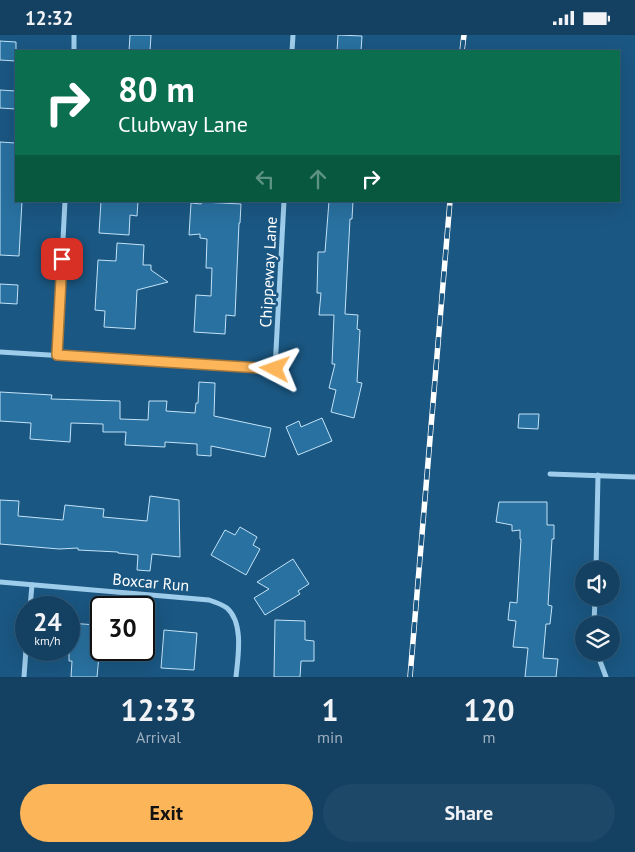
<!DOCTYPE html>
<html lang="en">
<head>
<meta charset="utf-8">
<style>
	:root { --surface:#144162; --page:#1d4868; --text:#f1f3f6; --muted:#9dafbe; --line:#335a77; --accent:#fdb55a }
	body { margin:0; font-family:"PT Sans",sans-serif; background:var(--page); color:var(--text); height:100vh; display:flex; flex-direction:column; font-size:19px; white-space:nowrap }
	* { box-sizing:border-box; margin:0 }
	p { font-size:16px; color:var(--muted) }
	.icon { flex:none; width:28px; height:28px; fill:none; stroke:currentColor; stroke-width:2; stroke-linecap:round; stroke-linejoin:round }
	.map { position:relative; height:642px; overflow:hidden }
	.panel { display:flex; flex-direction:column; background:var(--surface); flex:1 }
	.panel>* { flex:none }
	.guide { position:absolute; left:15px; top:15px; width:605px; height:152px; border-radius:0px; box-shadow:0 5px 20px #0002,0 0 0 1px var(--line); background:#0b6e4f; color:#fff; overflow:hidden }
	.tools { position:absolute; left:575px; top:526px; display:grid; gap:10px }
	.tools a { display:grid; place-items:center; width:45px; height:45px; border-radius:50%; background:var(--surface); box-shadow:0 5px 20px #0002,0 0 0 1px var(--line); font-size:25px }
	.speed { position:absolute; left:15px; top:561px; display:flex; gap:10px; font-size:25px; font-weight:700; text-align:center }
	.speed>* { display:grid; place-content:center; width:65px; height:65px; border-radius:50%; background:var(--surface); box-shadow:0 5px 20px #0002,0 0 0 1px var(--line); line-height:1 }
	.speed small { font-size:12px; font-weight:400 }
	.speed .limit { border:2px solid #111; border-radius:8px; background:#fff; color:#111 }
	.pin { position:absolute; display:grid; place-items:center; width:42px; height:42px; color:#fff; margin:-21px; border-radius:10px; box-shadow:0 2px 8px #0006 }
	.me { position:absolute; width:55px; margin:-28px; rotate:274deg; stroke-linejoin:round; filter:drop-shadow(0 0 4px #0008) }
	.turn { display:flex; align-items:center; gap:18px; height:105px; padding:0 20px; font-size:22px }
	.turn .icon { width:65px; height:65px; stroke-width:2.5 }
	.turn b { display:block; font-size:35px; line-height:42px }
	.lanes { display:flex; align-items:center; height:48px; padding:0 20px; background:#0003; justify-content:center; gap:25px; direction:ltr }
	.lanes .off { opacity:.35 }
	.eta { display:flex; justify-content:space-evenly; align-items:center; height:85px; text-align:center }
	.eta b { font-size:30px; font-weight:800; line-height:35px }
	.action { display:flex; gap:10px; margin-top:auto; padding:10px 20px }
	.action a { flex:1; height:58px; border-radius:30px; background:var(--accent); color:#111; font-size:20px; font-weight:800; line-height:58px; text-align:center }
	.action a+a { background:var(--page); color:var(--text) }
	.status { display:flex; justify-content:space-between; align-items:center; height:35px; padding:0 25px; background:var(--surface); direction:ltr }
	.status svg { height:14px; fill:currentColor }
	.map>svg:first-child { display:block }
</style>
</head>
<body>
<div class="status"><b>12:32</b><svg viewBox="0 0 49 12"><path d="M0 12V9h3v3zM5 12V6h3v6zM10 12V3h3v9zM15 12V0h3v12zM26 1h20v11H26zM47 4h2v5h-2z"/></svg></div>
<div class="map">
<svg width="635" height="642" viewBox="0 0 635 642">
	<rect width="100%" height="100%" fill="#1a5782"/>
	<g fill="#2971a0" stroke="#c3e3f8">
		<path d="M130,0H151L150,16H129Z"/>
		<path d="M338,0L362,1L361,16H337Z"/>
		<path d="M0,6L16,7V26L0,25Z"/>
		<path d="M0,55L16,56V74L0,73Z"/>
		<path d="M0,107L16,108V166H22L19,221L0,220Z"/>
		<path d="M101,166H138L137,181L130,180L129,200L99,198Z"/>
		<path d="M329,166H353L352,184H350L345,279L358,280L357,294L360,295L357,347L362,348L354,383L331,377L336,355L329,353L335,329H332L334,280H319L321,258H317L318,217H325Z"/>
		<path d="M202,167L241,169L240,188H239L235,281L226,280L225,299L194,297L196,260L211,261L212,233H206L207,204L200,203V199L189,200L191,168L201,169Z"/>
		<path d="M117,208L144,210L143,230H151V235L168,247L137,255L135,294L104,292L105,276L95,275L98,225L116,226Z"/>
		<path d="M0,249L18,250L17,269L0,268Z"/>
		<path d="M199,347L215,348L214,381L271,393L265,422L211,411V421L197,420V409L165,407V412L125,410L126,397H103V389L71,388L70,407L30,404L31,388L0,386V357L52,360L51,364L120,366V384L148,385L149,366H167L166,376L195,378L196,368H198Z"/>
		<path d="M519,379H539L538,394L518,393Z"/>
		<path d="M322,383L332,406L298,420L286,392L299,386L301,392Z"/>
		<path d="M150,461L179,465L180,522L152,519L150,536L137,535L138,520L118,518V517L78,515V513L59,514L0,509V465L19,466L18,481L63,485L65,470L104,474L103,482L147,486Z"/>
		<path d="M499,467H547V490H554V504H552L548,570L552,571L550,589H546L543,623L558,624L556,642H525L528,613L513,612L516,586L508,585L510,567L517,568L521,504H520V495L512,496V490L496,487Z"/>
		<path d="M240,492L257,502L253,510L260,514L246,540L211,520L225,495L235,500Z"/>
		<path d="M293,524L309,549L298,556L300,559L265,580L254,563L269,554L257,547Z"/>
		<path d="M275,585L305,586V605L314,606V626H301L300,642H274Z"/>
		<path d="M69,588L97,590L95,610H100L97,642H71L72,626H69Z"/>
		<path d="M164,595L197,598L194,635L161,633Z"/>
	</g>
	<g fill="none" stroke-linecap="round" stroke-linejoin="round">
		<g stroke="#9ecdeb" stroke-width="5">
			<path d="M74,16V0"/>
			<path d="M292,16L293,0"/>
			<path d="M0,317L275,334L284,166"/>
			<path d="M57,320L65,166"/>
			<path d="M550,439L635,442"/>
			<path d="M596,535L598,440"/>
			<path d="M0,547L209,565C215,567 221,569 227,573C244,588 238,622 236,642"/>
			<path d="M30,572L32,550"/>
			<path d="M594,590L595,562"/>
			<path d="M597,618L606,642"/>
			<path d="M24,642L26,614"/>
		</g>
		<defs>
			<g id="rail">
				<path d="M462,16L464,0"/>
				<path d="M410,642L450,166"/>
			</g>
		</defs>
		<use href="#rail" stroke="#fff" stroke-width="5.5"/>
		<use href="#rail" stroke="#1a5782" stroke-width="4" stroke-dasharray="11" stroke-linecap="butt"/>
	</g>
	<g fill="none" stroke-linecap="round" stroke-linejoin="round">
		<defs>
			<path id="route" d="M62,224L57,320L275,334"/>
		</defs>
		<use href="#route" stroke="#a4763a" stroke-width="12"/>
		<use href="#route" stroke="#fdb55a" stroke-width="9"/>
	</g>
	<g text-anchor="middle" stroke-width="5" stroke-linejoin="round" paint-order="stroke">
		<g font-size="16" fill="#fff" stroke="#1a5782">
			<text transform="translate(268 237) rotate(-87)" y="6">Chippeway Lane</text>
			<text transform="translate(151 547) rotate(5)" y="6">Boxcar Run</text>
		</g>
	</g>
</svg>
<div class="tools">
<a><svg class="icon" aria-label="sound" viewBox="0 0 24 24"><path d="M4 9h4l5-4v14l-5-4H4zM17 9q2 3 0 6"/></svg></a>
<a><svg class="icon" aria-label="layers" viewBox="0 0 24 24"><path d="M12 4l9 5-9 5-9-5zM3 14l9 5 9-5"/></svg></a>
</div>
<div class="speed"><div>24<small>km/h</small></div><div class="limit">30</div></div>
<div class="pin" style="left:62px;top:224px;background:#d93025"><svg class="icon" aria-label="arrive" viewBox="0 0 24 24"><path d="M6 21V4h12l-3 4 3 4H6"/></svg></div>
<svg class="me" style="left:275px;top:334px" viewBox="-20 -20 40 40"><path d="M0-17L14 15 0 8-14 15z" fill="#fdb55a" stroke="#fff" stroke-width="4"/></svg>
<div class="guide">
<div class="turn"><svg class="icon" aria-label="right" viewBox="0 0 24 24"><path d="M7 20v-9h11M14 6l5 5-5 5"/></svg><div><b>80 m</b>Clubway Lane</div></div>
<div class="lanes"><svg class="icon off" aria-label="left" viewBox="0 0 24 24"><path d="M17 20v-9H6M10 6l-5 5 5 5"/></svg><svg class="icon off" aria-label="ahead" viewBox="0 0 24 24"><path d="M12 20V5M6 11l6-6 6 6"/></svg><svg class="icon" aria-label="right" viewBox="0 0 24 24"><path d="M7 20v-9h11M14 6l5 5-5 5"/></svg></div>
</div>
</div>
<section class="panel">
<div class="eta">
<div><b>12:33</b><p>Arrival</p></div>
<div><b>1</b><p>min</p></div>
<div><b>120</b><p>m</p></div>
</div>
<div class="action"><a>Exit</a><a>Share</a></div>
</section>
</body>
</html>
